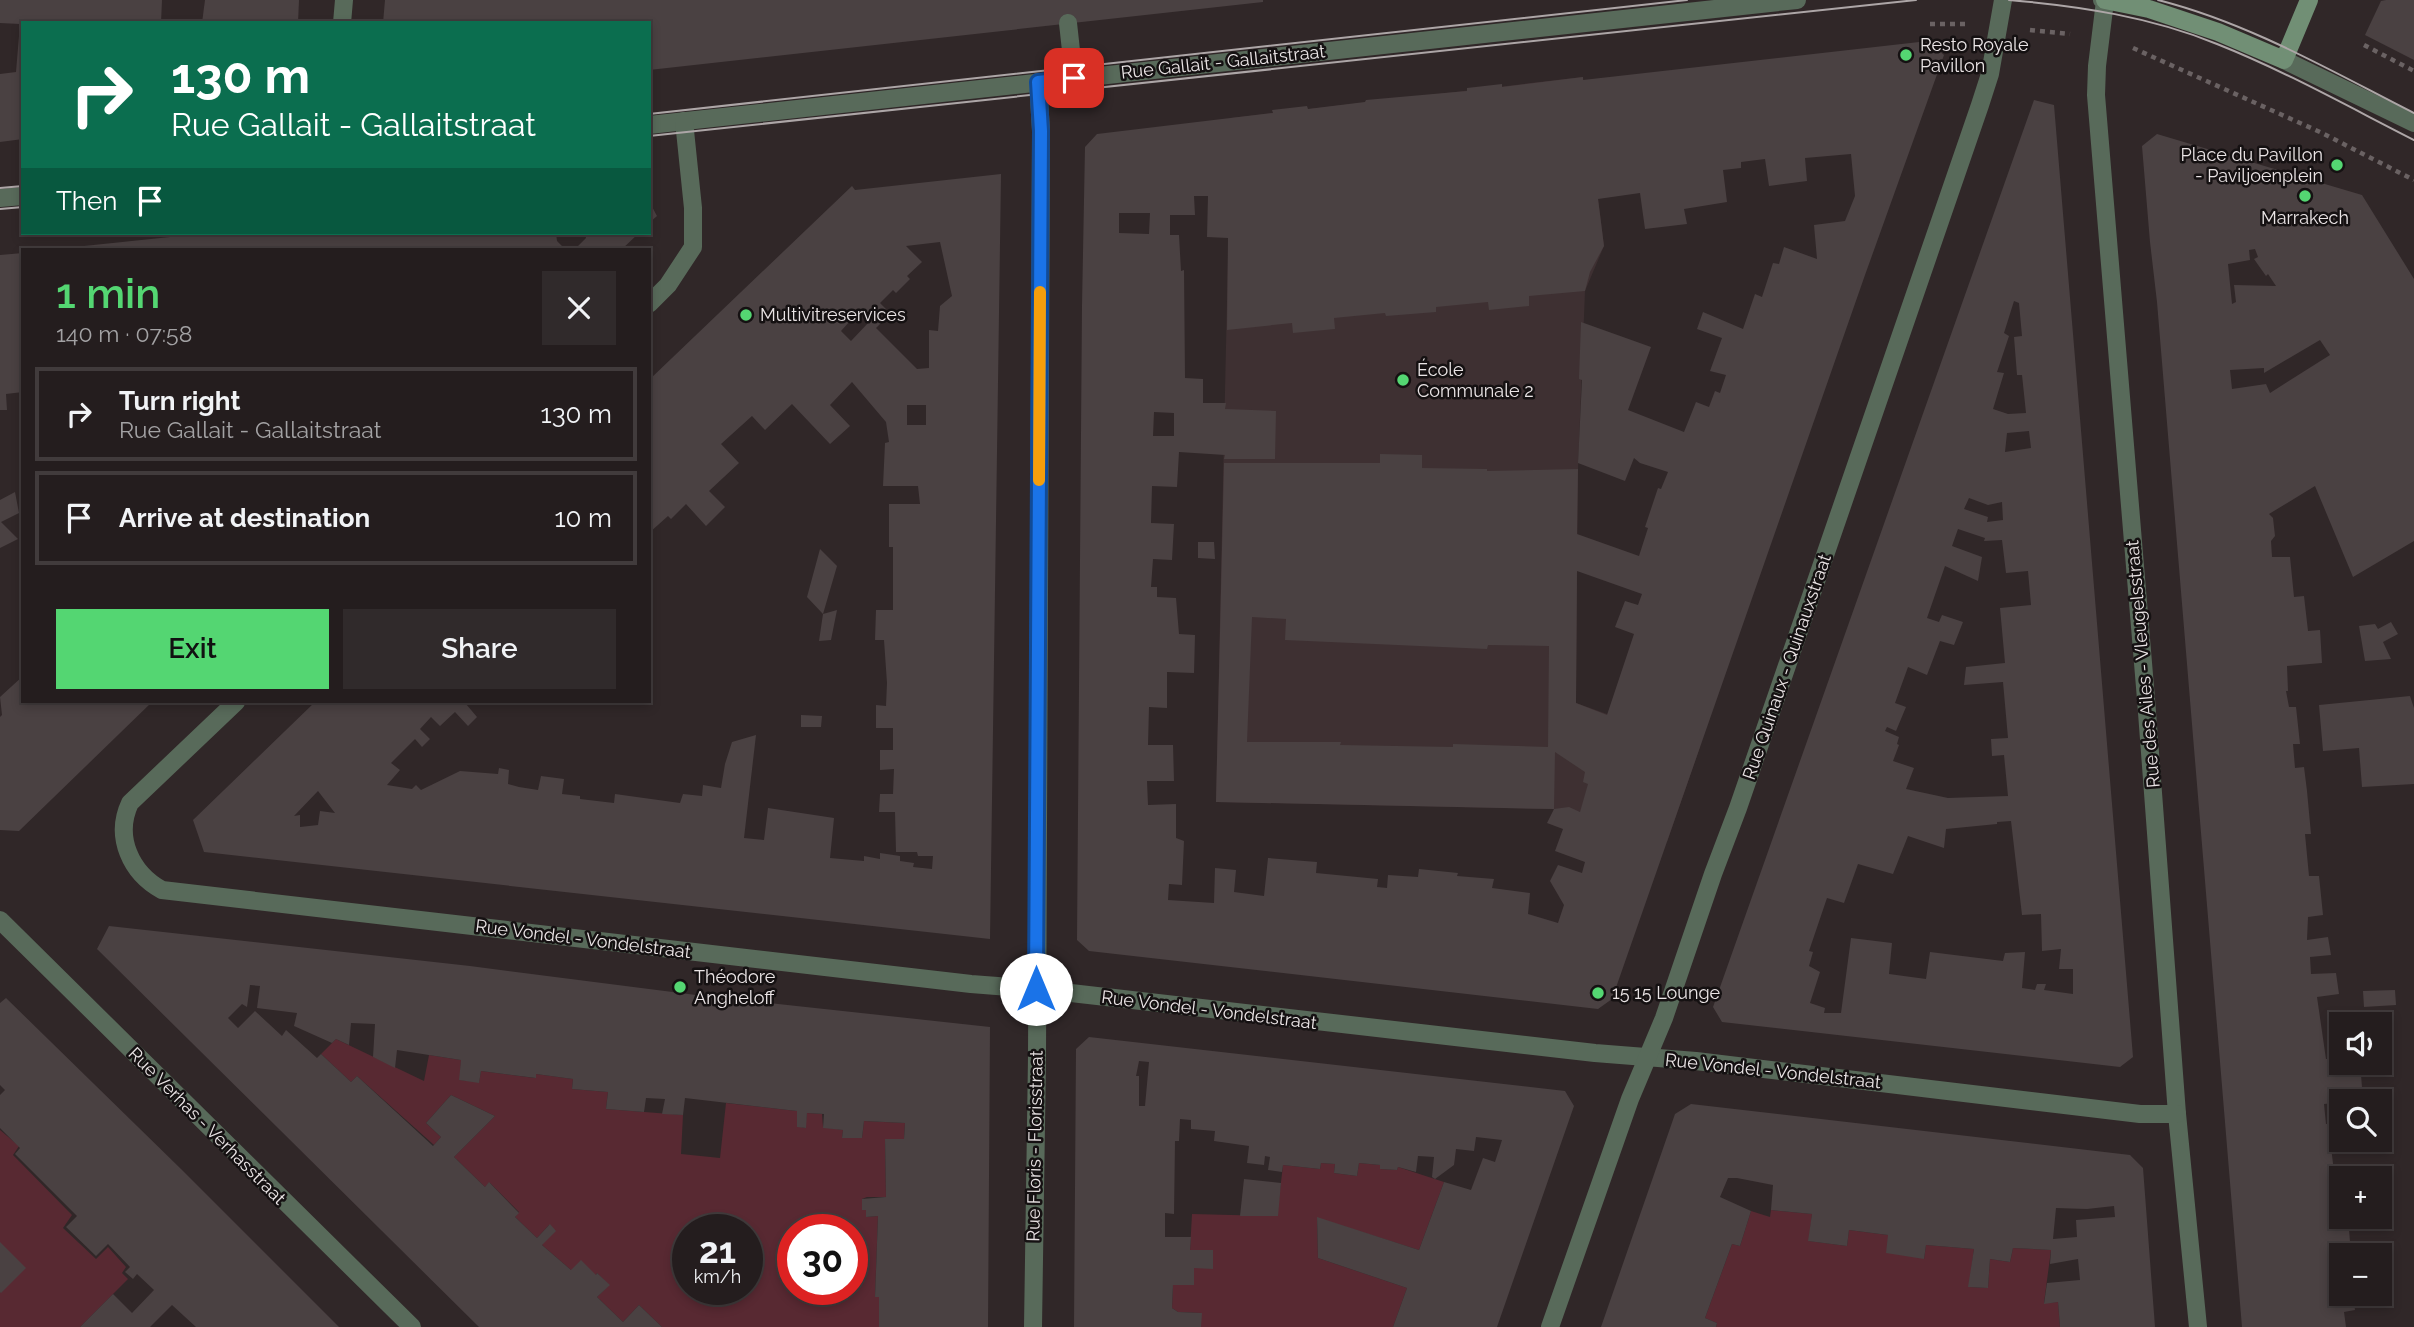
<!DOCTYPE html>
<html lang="en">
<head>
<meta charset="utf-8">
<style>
	:root { --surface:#241d1e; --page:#302a2b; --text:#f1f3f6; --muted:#a3a2a4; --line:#413b3c; --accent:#54d672 }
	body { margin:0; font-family:Raleway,sans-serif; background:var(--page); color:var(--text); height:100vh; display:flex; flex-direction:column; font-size:26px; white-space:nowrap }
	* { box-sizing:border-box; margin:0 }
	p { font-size:23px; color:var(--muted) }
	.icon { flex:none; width:38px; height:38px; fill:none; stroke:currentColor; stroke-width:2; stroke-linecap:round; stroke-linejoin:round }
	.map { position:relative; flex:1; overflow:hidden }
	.drawer { position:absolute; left:21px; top:248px; width:630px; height:455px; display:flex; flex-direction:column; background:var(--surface); border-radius:0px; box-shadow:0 4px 10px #0003,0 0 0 2px var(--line) }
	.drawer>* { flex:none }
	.top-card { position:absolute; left:21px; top:21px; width:630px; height:214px; border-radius:0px; box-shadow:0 4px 10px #0003,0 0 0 2px var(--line); background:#0b6e4f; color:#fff; overflow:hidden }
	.tools { position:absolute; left:2329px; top:1012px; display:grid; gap:14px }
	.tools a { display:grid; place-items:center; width:63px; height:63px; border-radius:0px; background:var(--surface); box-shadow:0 4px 10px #0003,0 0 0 2px var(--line); font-size:35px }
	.speed { position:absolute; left:672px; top:1214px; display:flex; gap:14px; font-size:35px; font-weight:700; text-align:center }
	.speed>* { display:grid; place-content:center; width:91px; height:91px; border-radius:50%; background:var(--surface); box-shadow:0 4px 10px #0003,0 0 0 2px var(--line); line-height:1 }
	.speed small { font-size:18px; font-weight:400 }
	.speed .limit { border:10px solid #d22; background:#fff; color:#111 }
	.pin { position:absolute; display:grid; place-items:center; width:60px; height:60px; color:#fff; margin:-30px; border-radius:14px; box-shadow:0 4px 10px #0006 }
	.me { position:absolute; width:77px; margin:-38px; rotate:0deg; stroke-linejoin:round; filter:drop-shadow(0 0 5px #0008) }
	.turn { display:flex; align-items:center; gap:24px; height:147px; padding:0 35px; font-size:32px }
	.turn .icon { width:91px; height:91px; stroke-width:2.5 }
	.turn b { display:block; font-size:49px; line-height:60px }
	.then { display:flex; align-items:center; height:66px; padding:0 35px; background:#0003; gap:14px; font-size:26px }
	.round { display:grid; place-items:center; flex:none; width:74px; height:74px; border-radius:0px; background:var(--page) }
	.overview { display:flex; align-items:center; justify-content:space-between; height:119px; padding:0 35px }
	h1 { font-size:42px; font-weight:600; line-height:52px; color:var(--accent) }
	.action { display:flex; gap:14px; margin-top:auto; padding:14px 35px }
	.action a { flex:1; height:80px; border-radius:0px; background:var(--accent); color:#111; font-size:28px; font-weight:600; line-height:80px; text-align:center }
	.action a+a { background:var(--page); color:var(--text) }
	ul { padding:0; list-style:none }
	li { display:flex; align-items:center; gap:21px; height:94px; margin:0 14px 10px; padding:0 21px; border:4px solid var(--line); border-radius:0px }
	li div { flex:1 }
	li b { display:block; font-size:26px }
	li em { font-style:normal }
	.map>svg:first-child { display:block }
</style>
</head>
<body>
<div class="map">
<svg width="2414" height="1327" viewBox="0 0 2414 1327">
	<rect width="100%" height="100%" fill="#302728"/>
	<path fill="#3e3032" d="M1583,77L1604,246L1585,291L1578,469L1576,703L1700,747L1667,842L1580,812L1554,809L1216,802L1231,118Z"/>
	<g fill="#582932" fill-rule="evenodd">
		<path d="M336,1039L424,1081L429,1055L461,1060L460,1080L479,1082L481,1071L535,1078L536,1074L573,1079L572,1089L608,1092L606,1109L683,1115L681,1154L720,1158L726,1103L797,1111V1126L805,1128L807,1113L822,1114L823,1127L843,1130L842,1138H862L864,1121L905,1123L904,1139H885L886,1197H867L862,1199V1210H866V1217L878,1216L875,1297H879V1327H662L639,1305L623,1322L597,1297L609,1285L597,1273L596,1275L571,1270L542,1245L549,1225L537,1238L515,1217L519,1212L490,1183L485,1187L454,1157L495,1116L451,1095L426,1123L441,1137L434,1145L357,1076L351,1082L321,1054ZM688,1230H747V1290H688ZM793,1230H852V1290H793Z"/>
		<path d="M0,1130L19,1146L13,1155L72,1215L63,1228L96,1259L108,1247L126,1267L122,1273L128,1279L80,1327H0Z"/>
		<path d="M1321,1163L1335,1164L1334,1173L1357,1176L1359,1163L1380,1165V1169L1397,1170L1398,1167L1444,1182L1419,1250L1317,1218L1318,1258L1407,1288L1393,1327H1201V1313L1178,1312L1172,1308L1173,1285H1193L1194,1268H1213V1250H1190L1192,1214L1277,1216L1283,1165L1320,1169Z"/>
		<path d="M1771,1210L1812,1214L1809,1241L1847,1246L1849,1230L1888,1235L1924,1259L1926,1245L1974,1249L1969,1287L1988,1288L1990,1259L2010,1262L2013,1248L2051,1250L2044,1303L2058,1302L2060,1327H1716L1717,1323L1705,1318L1732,1244L1740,1246L1751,1211L1770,1217Z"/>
	</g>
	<g fill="#4a4142" fill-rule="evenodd">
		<path d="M0,0H162L161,23H23V139L0,142V74L16,72L20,24L0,23Z"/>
		<path d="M205,0H299L298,23H202Z"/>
		<path d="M385,0H1263V2L649,70V23H383Z"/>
		<path d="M2386,0H2414V60L2365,35L2381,1Z"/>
		<path d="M1928,41L1944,55L1865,275L1612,999L1598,1009L1089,951L1077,940L1082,306L1085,147L1097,134L1273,113L1272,110L1307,106L1308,109L1365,102L1366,100L1467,91V88L1502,84V87L1583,77V80ZM1851,154L1855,196L1845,221L1814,225L1817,259L1784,247L1779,264L1773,263L1762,297L1755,294L1743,329L1703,312L1697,329L1722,338L1710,371L1726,375L1720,393L1715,391L1709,407L1696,402L1684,432L1628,410L1651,347L1581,322L1579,379L1582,380L1578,463L1625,481L1634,458L1640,463L1668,472L1661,489L1658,488L1645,527L1648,528L1639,556L1577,534L1578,469L1487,471V469L1422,468V455L1380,454V463H1224L1216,802L1554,809L1547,823L1563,829L1555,851L1585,862L1582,873L1558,865L1550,881L1564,905L1558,923L1528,914L1530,893L1492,888L1494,879L1457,876L1458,873L1419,869L1418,877L1388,875L1387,888L1377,887L1378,879L1316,873L1317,862L1268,858L1264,896L1234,892L1236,870L1215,868L1214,903L1168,900L1169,884L1182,885L1184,841L1176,838V804L1148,805L1147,781H1174L1173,745H1148L1149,707L1167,708V672L1194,673L1195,635L1179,634L1176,598L1157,597V587H1151L1153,559L1172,560L1174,524L1151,523L1152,486L1177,487L1179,452L1225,455L1224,459H1275L1276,411L1225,409L1226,403H1203V379L1185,378L1184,270L1181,271L1179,235H1170V215H1195L1194,196H1208L1207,237L1228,238L1227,330L1292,323L1293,333L1335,329L1334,318L1385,313L1386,316L1436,312V307L1488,302L1489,310L1529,306V296L1585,291L1590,272L1604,246L1598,199L1640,193L1645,229L1687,224L1684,209L1727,202L1723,170L1741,168V162L1765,159L1769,186L1807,181L1805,158ZM1119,213H1150L1149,234L1119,233ZM1154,412L1174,413V436H1153ZM1577,571L1642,594L1638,605L1625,601L1615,627L1634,634L1607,715L1576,703ZM1252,617L1286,619L1285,640L1487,649L1488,645L1549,646L1548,747L1453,744V747L1340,745L1341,742H1247ZM1555,752L1585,772L1583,782L1588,784L1580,812L1569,807L1554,809Z"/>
		<path d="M2034,100L2054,105L2133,1057L2120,1067L1722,1022L1713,1007ZM2014,301L2019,303L2022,336L2014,337L2017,375H2022L2026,413L2008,414L1993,409L2004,373L1997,372L2009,336L2004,333ZM2029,431L2031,448L2005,452L2007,433ZM1969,498L1988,505L2002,502L2003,520L1987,522L1988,517L1964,509ZM1958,529L1985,538L1984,541L2002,540L2006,573L2028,571L2031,605L2000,608L2005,663L1966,667L1964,685L2003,682L2008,738L1991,739L1992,756L2004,755L2008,796L1948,798L1906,789L1914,768L1893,761L1899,745L1897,744L1899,737L1885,731L1887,727L1896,731L1906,707L1895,703L1908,667L1927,675L1940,641L1954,645L1963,622L1942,615L1939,622L1927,618L1945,566L1978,581L1982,557L1952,546ZM2011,821L2022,915L2041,914L2042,951L2061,949L2059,969H2073V994L2044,990L2046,984H2037L2035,990L2022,988L2025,952L2005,953L2003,961L1930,952L1926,979L1889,974L1892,943L1851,938L1841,1013H1824L1825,1008L1810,1003L1820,972L1809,966L1813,952L1809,951L1827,898L1844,903L1858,864L1893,874L1908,836L1944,848L1946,829L1997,824V822Z"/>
		<path d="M2157,134L2362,195L2414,279V541L2353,577L2315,486L2269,514L2273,518L2275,536L2271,541L2272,557H2290L2294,597L2304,596L2308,631L2320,630L2322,663L2287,666L2288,691H2286L2289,707H2296L2300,744H2293L2295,768L2304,767L2307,791L2311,834H2305L2309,876H2319L2323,915L2308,917L2307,940L2328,937L2331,955L2310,957L2311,974L2336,973L2339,994L2317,997L2326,1059L2342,1058V1062H2360L2363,1100L2324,1104L2326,1124H2331L2337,1133L2338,1146L2331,1147L2336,1188H2342V1216H2347L2349,1229L2351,1255H2342V1293H2353L2355,1310L2344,1312L2346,1327H2242L2157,302L2150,242L2142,146ZM2255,249L2258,257L2254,259L2266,276L2268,274L2276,286L2234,285L2236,302L2232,304L2228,264L2250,260L2249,250ZM2320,340L2330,355L2270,393L2266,384L2232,389L2230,370L2264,368V373Z"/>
		<path d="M1001,174L990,939L204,852L193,820L315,702H469L466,704L477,717L468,726L455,712L440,726L431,717L420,729L430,739L422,747L415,739L391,763L400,770L387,785L412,789L416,785L421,790L460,771L498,774L499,768L509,770L508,784L519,787L538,790L541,776L564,779L562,794L580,796V799L614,803L615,794L680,803L683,794L702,796L703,785L721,788L725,764L732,742L756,735L744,838L764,840L768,808L834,818L830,858L864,861V856L880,859V853L900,856V861L914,863L913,867L932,869L933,856H918L917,852H896L895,812H879L880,794H893L894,769L880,770V750H893V728H876V705L886,706L887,683L884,640H875L876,610H893V547H889V504H920L918,486H883L885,443L889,442L886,422L852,382L830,405L850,426L830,444L792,404L765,430L752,416L721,444L739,463L709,491L725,507L706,526L686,504L671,519L668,516L649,533V380L852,186L855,190ZM940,242L952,296L940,306L938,331L929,330V368L917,369L876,328L881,323L877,318L886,309L880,303L893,290L896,293L910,279L907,276L922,262L906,246ZM859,311L869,322L851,341L841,331ZM907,405H926V425H907ZM318,791L335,813L320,811L318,825L300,827V815L294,816Z"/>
		<path d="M649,201L657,216L649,223Z"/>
		<path d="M208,233H556L557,241L566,250H66L65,248Z"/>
		<path d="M585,233H639L621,250H574L586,238Z"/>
		<path d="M23,253V392L6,394L7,410H0V255Z"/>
		<path d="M15,492L19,513L1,522L18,539L0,548V500Z"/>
		<path d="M1198,542H1214L1215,559L1198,558Z"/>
		<path d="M820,549L837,566L823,614L837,610L831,640L819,641L823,614L807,597Z"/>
		<path d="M2391,622L2398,634L2383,642L2391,659L2365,661L2359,626L2375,624L2378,629Z"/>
		<path d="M23,676V702H152L19,831L0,830V717L2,715L0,697Z"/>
		<path d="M2410,696L2414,708V784L2362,787L2359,748L2323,751L2319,705Z"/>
		<path d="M801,715L822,716L821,727H801Z"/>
		<path d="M109,926L470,966L696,995L990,1027L988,1327H879V1297H875L878,1216L866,1217V1210H862V1199L886,1197L885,1139H904L905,1123L864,1121L862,1138H842L843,1130L823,1128L824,1114L807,1113L806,1128L797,1127V1111L685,1098L683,1115L662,1114L665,1099L646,1098L644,1112L606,1109L608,1092L572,1089L573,1079L536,1074V1078L481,1071L479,1083L459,1080L461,1060L397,1050L395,1068L373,1057L375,1024L351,1023L349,1045L336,1039L332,1043L294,1026L297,1013L257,1008L260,986L250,985L247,1007L242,1004L228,1018L238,1028L255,1011L282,1036L286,1030L317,1058L321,1054L351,1082L357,1076L433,1146L441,1137L426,1123L451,1095L495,1116L454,1157L485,1187L489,1182L519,1213L515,1217L537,1238L550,1224L556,1231L542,1245L571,1270L581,1260L596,1275L597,1273L610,1285L597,1297L623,1322L639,1305L662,1327H479L97,949Z"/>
		<path d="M2395,990L2396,1005L2364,1007L2363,991Z"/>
		<path d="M6,998L181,1169L339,1327H196L172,1305L150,1327H80L113,1294L132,1313L154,1290L137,1274L133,1279L125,1272L130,1267L108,1244L96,1256L66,1227L77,1216L15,1154L20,1148L0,1128V1095L5,1090L0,1085V1003Z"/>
		<path d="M1089,1037L1565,1091L1574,1106L1497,1327H1393L1407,1288L1318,1258L1317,1217L1419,1250L1444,1182L1471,1190L1483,1158L1495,1162L1502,1140L1476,1137L1474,1151L1456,1149L1454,1165L1435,1179L1432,1177L1434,1157L1418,1156L1416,1172L1398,1167L1397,1170L1380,1169V1165L1359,1163L1357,1176L1334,1173L1335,1164L1321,1163L1320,1169L1283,1165L1282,1172L1268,1170L1270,1157L1265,1156L1264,1165L1247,1163L1249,1146L1214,1141L1215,1131L1191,1129V1120L1180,1119L1179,1141H1175L1174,1214L1165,1213V1237H1191L1190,1250H1213V1269L1194,1268V1285H1173L1172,1308L1178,1312L1202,1313L1201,1327H1074L1076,1049ZM1139,1061L1149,1062L1145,1106H1139V1076H1136Z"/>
		<path d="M1691,1104L2130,1155L2143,1168L2155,1327H2060L2058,1302L2044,1304L2047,1283L2080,1280L2078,1259L2050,1264L2051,1250L2013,1248L2010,1262L1990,1259L1988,1288L1968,1287L1974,1249L1926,1245L1924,1259L1886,1253L1888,1235L1849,1230L1847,1246L1808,1241L1812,1214L1771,1210L1773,1185L1737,1178H1728L1720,1197L1751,1211L1740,1246L1732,1244L1705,1318L1717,1323L1716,1327H1601L1675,1114ZM2114,1206L2115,1217L2076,1220L2077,1237L2053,1239L2056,1208L2087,1209Z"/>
		<path d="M1244,1179L1281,1183L1278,1216H1240Z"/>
		<path d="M0,1242L26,1268L1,1293L0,1292Z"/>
	</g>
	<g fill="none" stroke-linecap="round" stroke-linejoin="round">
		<g stroke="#6a6263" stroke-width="4.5" stroke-dasharray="5 5" stroke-linecap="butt">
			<path d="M1930,24H1965"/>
			<path d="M2030,30L2070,34"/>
			<path d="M2364,45L2414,71"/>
			<path d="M2133,48L2320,132L2414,180"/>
		</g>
		<path stroke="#586a5a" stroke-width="18" d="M1068,23L1074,78"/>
		<g stroke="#586a5a" stroke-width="18">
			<path d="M2102,0L2105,1L2097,66L2096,95L2146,699L2177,1114L2198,1327"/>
			<path d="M342,23L344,0"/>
			<path d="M2284,60L2414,123"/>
			<path d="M649,125L1797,0"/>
			<path d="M0,198L23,196"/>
			<path d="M649,304L668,285L693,247V208L684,121"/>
			<path d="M236,702L130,803C114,837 131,873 162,890L971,984L1036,989L1595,1053L1696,1061L2140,1114H2177"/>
			<path d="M0,920L412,1327"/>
			<path d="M1033,1327L1037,1057L1041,131L1038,82"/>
			<path d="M1550,1327L1630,1099L1664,1018L1713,874L1738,808L1980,105L1990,74L2003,0"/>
		</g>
		<path stroke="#718f75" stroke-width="18" d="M2105,0L2149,9L2218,32L2284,60L2309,0"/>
		<g stroke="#ada6a7" stroke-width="2">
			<path d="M2009,0C2080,6 2151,17 2217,44C2285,71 2349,107 2414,140"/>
			<path d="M2158,0C2249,23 2331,71 2414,113"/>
			<path d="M649,114L1687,0"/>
			<path d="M649,136L1916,0"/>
			<path d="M0,188L23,186"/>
			<path d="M0,209L23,207"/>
		</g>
	</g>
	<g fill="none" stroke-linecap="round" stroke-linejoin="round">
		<defs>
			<path id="route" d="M1036,989L1041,131L1038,82L1074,78"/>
		</defs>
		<use href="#route" stroke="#114b97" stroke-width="18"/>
		<use href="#route" stroke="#1a73e8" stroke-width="12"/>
		<path stroke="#f59e0b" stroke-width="12" d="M1039,480L1040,292"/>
	</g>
	<g fill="#54d672" stroke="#151112" stroke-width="2.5">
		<circle cx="1906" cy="55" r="7"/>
		<circle cx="2337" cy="165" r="7"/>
		<circle cx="2305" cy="196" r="7"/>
		<circle cx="746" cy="315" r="7"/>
		<circle cx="1403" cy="380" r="7"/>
		<circle cx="680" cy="987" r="7"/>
		<circle cx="1598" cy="993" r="7"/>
	</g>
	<g text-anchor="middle" stroke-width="5" stroke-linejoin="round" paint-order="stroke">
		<g font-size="18" fill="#eae4e5" stroke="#151112" text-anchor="start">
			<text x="1920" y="51">Resto Royale<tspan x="1920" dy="21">Pavillon</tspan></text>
			<text x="2323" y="161" text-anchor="end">Place du Pavillon<tspan x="2323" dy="21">- Paviljoenplein</tspan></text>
			<text x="2305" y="224" text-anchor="middle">Marrakech</text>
			<text x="760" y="321">Multivitreservices</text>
			<text x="1417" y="376">École<tspan x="1417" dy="21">Communale 2</tspan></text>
			<text x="694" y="983">Théodore<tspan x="694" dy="21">Angheloff</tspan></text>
			<text x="1612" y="999">15 15 Lounge</text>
		</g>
		<g font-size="18" fill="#eae4e5" stroke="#151112">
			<text transform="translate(1223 62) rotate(-6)" y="6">Rue Gallait - Gallaitstraat</text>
			<text transform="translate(2143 664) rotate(-95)" y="6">Rue des Ailes - Vleugelsstraat</text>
			<text transform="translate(1787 667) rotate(-71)" y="6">Rue Quinaux - Quinauxstraat</text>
			<text transform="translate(583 939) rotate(7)" y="6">Rue Vondel - Vondelstraat</text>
			<text transform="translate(1209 1010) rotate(7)" y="6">Rue Vondel - Vondelstraat</text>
			<text transform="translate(1773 1071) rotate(6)" y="6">Rue Vondel - Vondelstraat</text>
			<text transform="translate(207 1126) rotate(45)" y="6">Rue Verhas - Verhasstraat</text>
			<text transform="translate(1035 1146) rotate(-89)" y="6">Rue Floris - Florisstraat</text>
		</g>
	</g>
</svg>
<div class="tools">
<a><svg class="icon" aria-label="sound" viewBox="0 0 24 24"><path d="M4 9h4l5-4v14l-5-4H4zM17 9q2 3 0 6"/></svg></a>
<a><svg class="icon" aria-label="search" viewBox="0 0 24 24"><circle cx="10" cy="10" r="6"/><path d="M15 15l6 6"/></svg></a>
<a>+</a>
<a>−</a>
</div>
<div class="speed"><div>21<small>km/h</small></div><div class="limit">30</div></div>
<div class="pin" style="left:1074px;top:78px;background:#d93025"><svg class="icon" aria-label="arrive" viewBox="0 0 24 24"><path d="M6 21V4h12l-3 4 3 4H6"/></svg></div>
<svg class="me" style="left:1036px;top:989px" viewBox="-20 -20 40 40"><circle r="19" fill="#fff"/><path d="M0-13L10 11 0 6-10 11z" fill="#1a73e8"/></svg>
<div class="top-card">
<div class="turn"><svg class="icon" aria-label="right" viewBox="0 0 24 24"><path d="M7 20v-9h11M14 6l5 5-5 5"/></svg><div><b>130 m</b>Rue Gallait - Gallaitstraat</div></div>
<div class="then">Then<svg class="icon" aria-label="arrive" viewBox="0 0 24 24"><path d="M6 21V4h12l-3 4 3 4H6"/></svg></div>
</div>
<section class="drawer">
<div class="overview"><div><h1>1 min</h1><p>140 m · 07:58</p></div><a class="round"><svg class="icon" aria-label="close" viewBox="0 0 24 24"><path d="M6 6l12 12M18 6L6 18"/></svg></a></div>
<ul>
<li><svg class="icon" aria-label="right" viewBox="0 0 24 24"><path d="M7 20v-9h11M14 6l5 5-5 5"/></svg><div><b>Turn right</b><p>Rue Gallait - Gallaitstraat</p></div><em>130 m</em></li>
<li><svg class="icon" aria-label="arrive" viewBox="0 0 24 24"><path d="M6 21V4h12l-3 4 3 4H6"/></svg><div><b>Arrive at destination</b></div><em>10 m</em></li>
</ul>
<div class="action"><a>Exit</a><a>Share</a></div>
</section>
</div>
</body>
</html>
